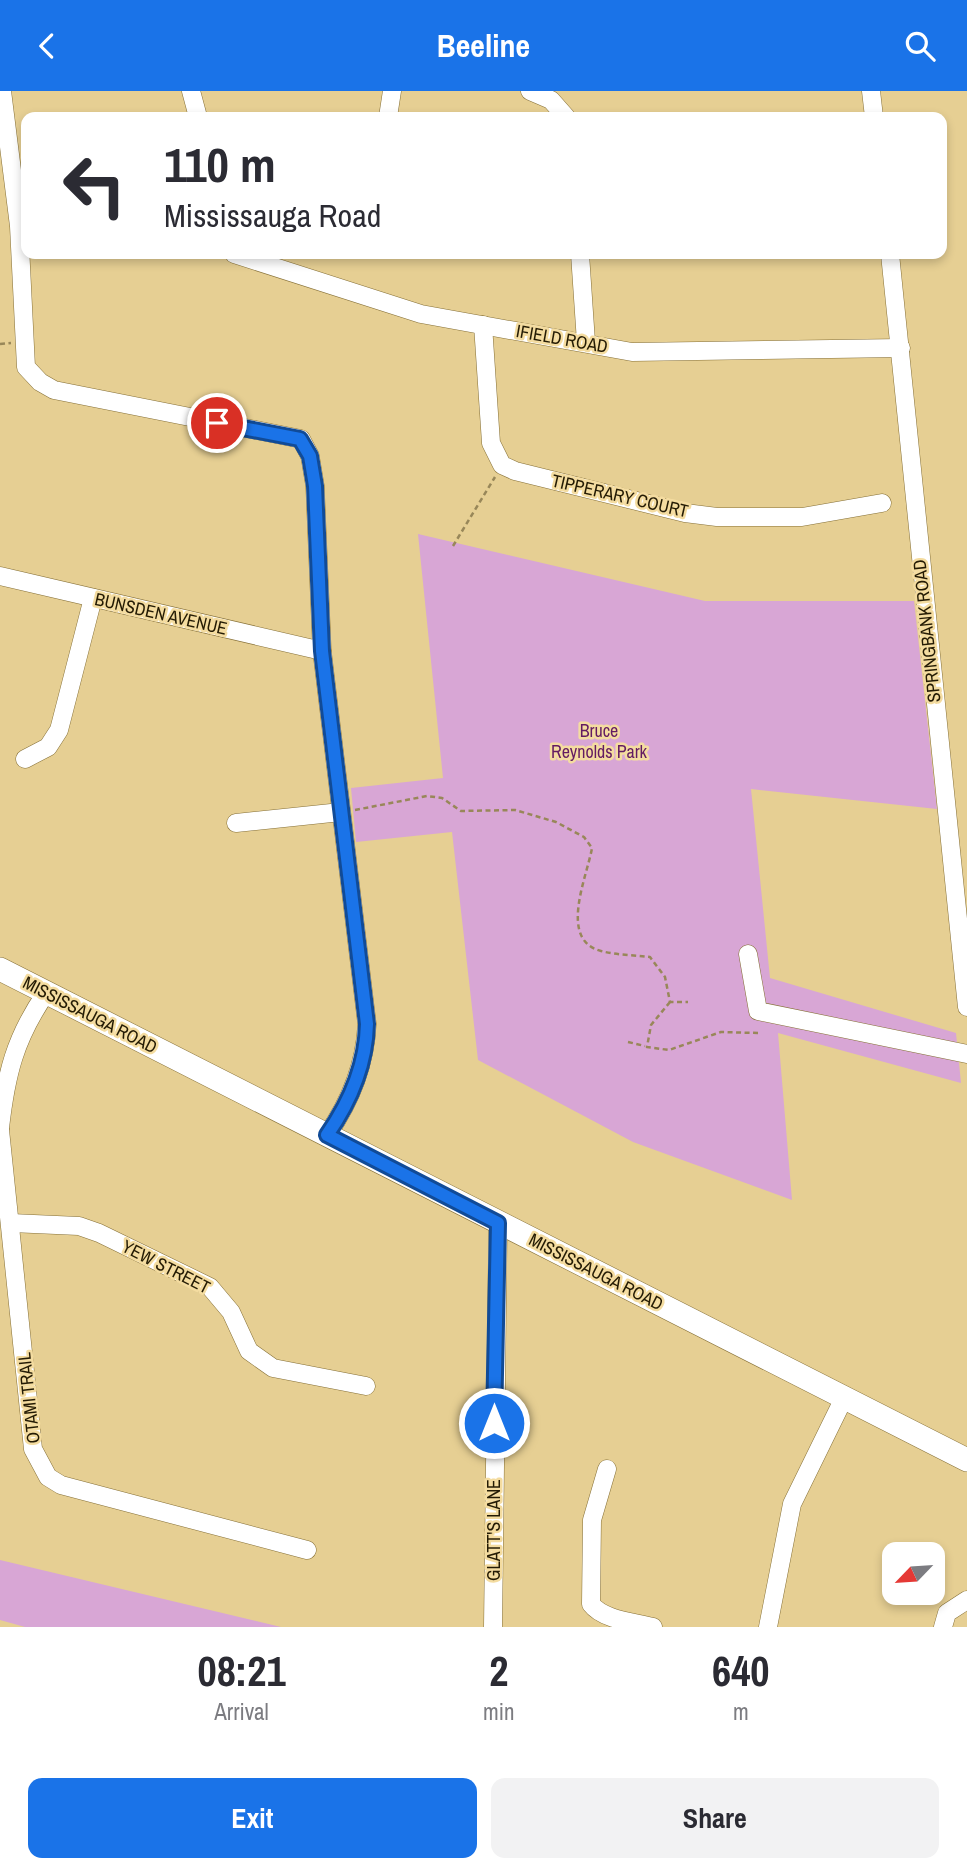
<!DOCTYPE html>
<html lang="en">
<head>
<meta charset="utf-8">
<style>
	:root { --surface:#fff; --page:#f2f2f3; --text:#2b2b33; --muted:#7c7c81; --accent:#1a73e8 }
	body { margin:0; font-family:"Archivo Narrow",sans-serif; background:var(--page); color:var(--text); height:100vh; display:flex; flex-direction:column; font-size:26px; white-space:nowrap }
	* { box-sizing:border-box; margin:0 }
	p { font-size:23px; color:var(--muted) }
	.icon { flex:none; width:38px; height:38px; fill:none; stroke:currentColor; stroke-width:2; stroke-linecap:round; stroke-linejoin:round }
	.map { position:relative; height:1536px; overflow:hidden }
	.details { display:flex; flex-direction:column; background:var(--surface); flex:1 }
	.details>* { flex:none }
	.top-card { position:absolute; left:21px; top:21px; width:926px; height:147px; border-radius:14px; box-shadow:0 4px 10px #0003; background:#fff; color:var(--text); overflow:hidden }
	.needle { width:46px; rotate:245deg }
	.buttons { position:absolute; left:882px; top:1451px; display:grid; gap:14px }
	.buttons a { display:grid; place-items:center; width:63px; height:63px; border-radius:14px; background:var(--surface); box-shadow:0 4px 10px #0003; font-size:35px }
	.pin { position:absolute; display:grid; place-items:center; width:60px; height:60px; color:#fff; margin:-30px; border:4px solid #fff; border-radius:50%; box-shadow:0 2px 7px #0007 }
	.me { position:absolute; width:77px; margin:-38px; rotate:0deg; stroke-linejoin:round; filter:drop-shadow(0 0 5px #0008) }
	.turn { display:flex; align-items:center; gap:24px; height:147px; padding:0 28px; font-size:32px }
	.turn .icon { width:91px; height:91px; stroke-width:2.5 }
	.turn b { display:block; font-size:49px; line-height:60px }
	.eta { display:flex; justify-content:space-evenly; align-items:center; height:119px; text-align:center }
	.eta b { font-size:42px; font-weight:800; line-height:49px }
	.button { display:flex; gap:14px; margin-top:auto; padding:14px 28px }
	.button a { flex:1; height:80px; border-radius:14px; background:var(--accent); color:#fff; font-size:28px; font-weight:800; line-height:80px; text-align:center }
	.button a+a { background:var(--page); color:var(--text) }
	header { display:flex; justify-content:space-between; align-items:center; height:91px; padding:0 28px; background:var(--accent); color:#fff; font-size:32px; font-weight:800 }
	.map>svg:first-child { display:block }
</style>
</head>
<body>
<header><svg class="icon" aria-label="back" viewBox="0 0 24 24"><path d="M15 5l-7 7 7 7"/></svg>Beeline<svg class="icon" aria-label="search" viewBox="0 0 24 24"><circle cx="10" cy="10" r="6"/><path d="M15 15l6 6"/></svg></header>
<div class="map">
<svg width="967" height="1536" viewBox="0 0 967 1536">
	<rect width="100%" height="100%" fill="#e6cf93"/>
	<g fill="#d8a6d5">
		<path d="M418,443L705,510H914L937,718L751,698L770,887L956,942L961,992L778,942L792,1109L633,1051L478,969L452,741L356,751L351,697L443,687Z"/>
		<path d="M0,1469L281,1536H25L0,1529Z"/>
	</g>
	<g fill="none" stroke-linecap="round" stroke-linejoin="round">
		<defs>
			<g id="minor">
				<path d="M2,0L19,135L26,276L40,291L54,299L301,348L310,365L315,395L322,560L367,933C365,974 350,1011 327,1044"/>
				<path d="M191,0L198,26"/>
				<path d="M530,0L551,9L566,26"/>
				<path d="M871,0L874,26"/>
				<path d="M388,26L392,0"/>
				<path d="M234,163L421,223L632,261L901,257"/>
				<path d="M580,163L586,251"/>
				<path d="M890,163L967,916"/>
				<path d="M483,234L491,352L502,374L515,380L685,422L717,426H802L882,412"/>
				<path d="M0,485L322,560"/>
				<path d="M25,668L48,656L59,639L93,507"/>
				<path d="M236,732L341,721"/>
				<path d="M748,863L758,920L967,963"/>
				<path d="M0,1037C6,983 15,947 46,902"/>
				<path d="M0,1039L33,1358L48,1386L61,1394L307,1459"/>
				<path d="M11,1132L79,1135L99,1142L210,1196L231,1221L249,1260L273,1277L366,1295"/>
				<path d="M607,1378L592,1429L591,1513C603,1529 634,1531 653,1536"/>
				<path d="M493,1536L498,1132"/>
				<path d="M768,1536L792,1413L844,1307"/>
				<path d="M943,1536L947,1522L967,1509"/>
			</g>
			<path id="major" d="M0,878L967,1369"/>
		</defs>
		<use href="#minor" stroke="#867037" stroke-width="19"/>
		<use href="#major" stroke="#867037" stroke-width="24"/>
		<g stroke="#988759" stroke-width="2.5" stroke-dasharray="5 3.5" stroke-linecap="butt">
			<path d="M0,253L11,252"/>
			<path d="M453,455L495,386"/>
			<path d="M355,719L427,705L442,707L461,720L515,719L556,731L584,746L592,757C587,786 558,849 601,860C616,864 634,864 650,866L665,886L670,911H688"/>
			<path d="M670,911L651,934L647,956L669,959L721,941L758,942"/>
			<path d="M628,951L645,955"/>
		</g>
		<use href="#minor" stroke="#fff" stroke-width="18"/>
		<use href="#major" stroke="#fff" stroke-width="23"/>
	</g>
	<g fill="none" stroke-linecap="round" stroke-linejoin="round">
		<defs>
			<path id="route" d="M217,332L300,348L310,365L315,395L322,560L367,933C366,974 350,1011 327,1044L498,1132L494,1332"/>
		</defs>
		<use href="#route" stroke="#114b97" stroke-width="18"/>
		<use href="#route" stroke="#1a73e8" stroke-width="12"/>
	</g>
	<g text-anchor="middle" stroke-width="5" stroke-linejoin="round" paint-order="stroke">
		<g font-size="18" fill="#241b04" stroke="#f4dca0">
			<text transform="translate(562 248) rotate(10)" y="6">IFIELD ROAD</text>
			<text transform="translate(620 405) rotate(13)" y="6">TIPPERARY COURT</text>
			<text transform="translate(161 523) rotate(13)" y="6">BUNSDEN AVENUE</text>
			<text transform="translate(927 540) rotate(-96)" y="6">SPRINGBANK ROAD</text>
			<text transform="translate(90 924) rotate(27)" y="6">MISSISSAUGA ROAD</text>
			<text transform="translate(166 1176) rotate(27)" y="6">YEW STREET</text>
			<text transform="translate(596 1181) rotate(27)" y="6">MISSISSAUGA ROAD</text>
			<text transform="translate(29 1307) rotate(-96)" y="6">OTAMI TRAIL</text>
			<text transform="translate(494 1439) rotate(-90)" y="6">GLATT'S LANE</text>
		</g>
		<g font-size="18" fill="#631b62" stroke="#f4dca0">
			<text x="599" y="646">Bruce<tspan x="599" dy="21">Reynolds Park</tspan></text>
		</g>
	</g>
</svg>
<div class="buttons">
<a><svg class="needle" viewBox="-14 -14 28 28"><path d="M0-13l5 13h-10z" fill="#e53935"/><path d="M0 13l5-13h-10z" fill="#7c7c81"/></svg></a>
</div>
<div class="pin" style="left:217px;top:332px;background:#d93025"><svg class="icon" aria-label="arrive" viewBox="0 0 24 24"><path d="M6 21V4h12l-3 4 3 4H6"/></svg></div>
<svg class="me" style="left:494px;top:1332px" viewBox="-20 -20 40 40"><circle r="17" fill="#1a73e8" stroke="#fff" stroke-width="3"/><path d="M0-11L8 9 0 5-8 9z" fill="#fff"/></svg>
<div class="top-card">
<div class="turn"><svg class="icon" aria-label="left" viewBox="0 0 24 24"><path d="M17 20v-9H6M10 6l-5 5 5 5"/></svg><div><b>110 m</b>Mississauga Road</div></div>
</div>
</div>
<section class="details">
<div class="eta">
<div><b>08:21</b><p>Arrival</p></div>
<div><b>2</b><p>min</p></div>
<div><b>640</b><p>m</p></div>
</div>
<div class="button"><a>Exit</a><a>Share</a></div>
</section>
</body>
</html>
